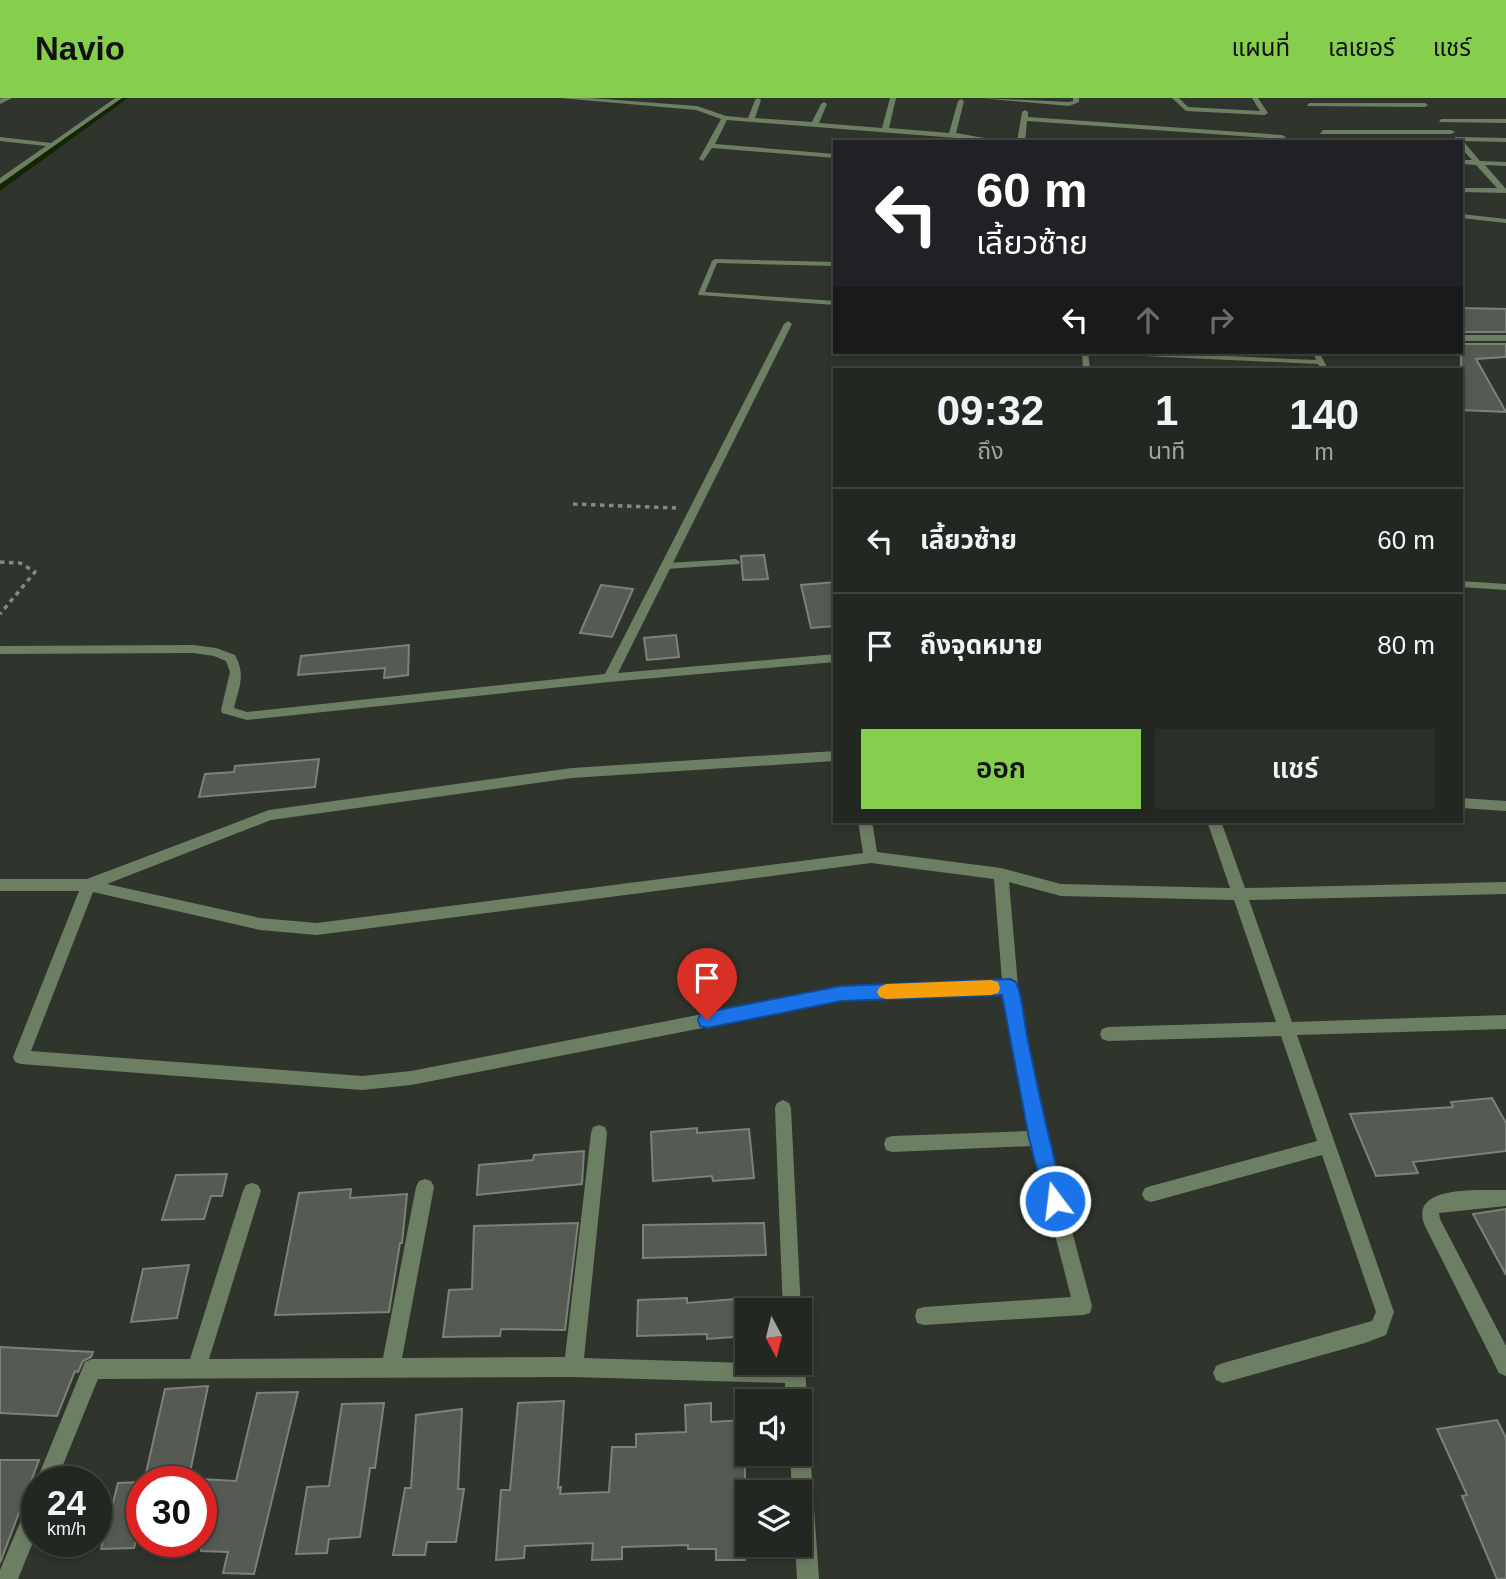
<!DOCTYPE html>
<html lang="th">
<head>
<meta charset="utf-8">
<style>
	:root { --surface:#232721; --page:#2b2f2a; --text:#f1f3f6; --muted:#a3a5a5; --line:#40443f; --accent:#85cf4c }
	body { margin:0; font-family:Helvetica,"Noto Sans Thai",sans-serif; background:var(--page); color:var(--text); height:100vh; display:flex; flex-direction:column; font-size:26px; white-space:nowrap }
	* { box-sizing:border-box; margin:0 }
	p { font-size:23px; color:var(--muted) }
	.icon { flex:none; width:38px; height:38px; fill:none; stroke:currentColor; stroke-width:2; stroke-linecap:round; stroke-linejoin:round }
	.map { position:relative; flex:1; overflow:hidden }
	.sheet { position:absolute; left:833px; top:270px; width:630px; height:455px; display:flex; flex-direction:column; background:var(--surface); border-radius:0px; box-shadow:0 4px 10px #0003,0 0 0 2px var(--line) }
	.sheet>* { flex:none }
	.guide { position:absolute; left:833px; top:42px; width:630px; height:214px; border-radius:0px; box-shadow:0 4px 10px #0003,0 0 0 2px var(--line); background:#202124; color:#fff; overflow:hidden }
	.needle { width:46px; rotate:173deg }
	.buttons { position:absolute; left:735px; top:1200px; display:grid; gap:14px }
	.buttons a { display:grid; place-items:center; width:77px; height:77px; border-radius:0px; background:var(--surface); box-shadow:0 4px 10px #0003,0 0 0 2px var(--line); font-size:35px }
	.speed { position:absolute; left:21px; top:1368px; display:flex; gap:14px; font-size:35px; font-weight:700; text-align:center }
	.speed>* { display:grid; place-content:center; width:91px; height:91px; border-radius:50%; background:var(--surface); box-shadow:0 4px 10px #0003,0 0 0 2px var(--line); line-height:1 }
	.speed small { font-size:18px; font-weight:400 }
	.speed .limit { border:10px solid #d22; background:#fff; color:#111 }
	.pin { position:absolute; display:grid; place-items:center; width:60px; height:60px; color:#fff; margin:-72px -30px; border-radius:50% 50% 50% 0; rotate:-45deg; box-shadow:0 0 7px #0007 }
	.pin .icon { rotate:45deg }
	.me { position:absolute; width:77px; margin:-38px; rotate:345deg; stroke-linejoin:round; filter:drop-shadow(0 0 5px #0008) }
	.turn { display:flex; align-items:center; gap:24px; height:147px; padding:0 28px; font-size:32px }
	.turn .icon { width:91px; height:91px; stroke-width:2.5 }
	.turn b { display:block; font-size:49px; line-height:60px }
	.lanes { display:flex; align-items:center; height:66px; padding:0 28px; background:#0003; justify-content:center; gap:35px; direction:ltr }
	.lanes .off { opacity:.35 }
	.eta { display:flex; justify-content:space-evenly; align-items:center; height:119px; text-align:center }
	.eta b { font-size:42px; font-weight:600; line-height:49px }
	.cta { display:flex; gap:14px; margin-top:auto; padding:14px 28px }
	.cta a { flex:1; height:80px; border-radius:0px; background:var(--accent); color:#111; font-size:28px; font-weight:600; line-height:80px; text-align:center }
	.cta a+a { background:var(--page); color:var(--text) }
	ul { padding:0; list-style:none }
	li { display:flex; align-items:center; gap:21px; height:105px; padding:0 28px; border-top:2px solid var(--line) }
	li div { flex:1 }
	li b { display:block; font-size:26px }
	li em { font-style:normal }
	header { display:flex; align-items:center; gap:42px; box-sizing:border-box; height:98px; padding:0 35px; background:var(--accent); color:#111 }
	header strong { font-size:33px }
	nav { display:flex; gap:38px; margin-inline-start:auto; font-size:24px }
	.map>svg:first-child { display:block }
</style>
</head>
<body>
<header>
<strong>Navio</strong>
<nav><a>แผนที่</a><a>เลเยอร์</a><a>แชร์</a></nav>
</header>
<div class="map">
<svg width="1506" height="1481" viewBox="0 0 1506 1481">
	<rect width="100%" height="100%" fill="#2f342c"/>
	<g fill="none" stroke-linecap="round" stroke-linejoin="round">
		<path fill="#132603" fill-rule="evenodd" d="M114,0H128L0,93V82Z"/>
	</g>
	<g fill="#555a52" stroke="#7c8179" stroke-width="2">
		<path d="M1461,210L1506,211V234H1461Z"/>
		<path d="M1461,246H1506V259L1476,261L1506,314L1461,312Z"/>
		<path d="M764,457L768,481L743,482L741,458Z"/>
		<path d="M835,484V528L811,530L801,487Z"/>
		<path d="M601,487L633,491L612,539L580,535Z"/>
		<path d="M676,537L679,559L647,562L644,540Z"/>
		<path d="M409,547L408,577L384,580L385,570L298,577L301,558Z"/>
		<path d="M319,661L315,689L199,699L205,676L234,674L235,668Z"/>
		<path d="M1492,1000L1506,1025V1053L1413,1064L1418,1075L1376,1078L1350,1016L1453,1009L1451,1004Z"/>
		<path d="M697,1030V1035L749,1031L754,1080L713,1083L712,1078L653,1083L651,1034Z"/>
		<path d="M584,1053L582,1086L477,1097L479,1067L533,1062L534,1057Z"/>
		<path d="M227,1076L222,1098H211L204,1121L162,1122L176,1077Z"/>
		<path d="M351,1091L350,1100L407,1096L402,1145H400L389,1214L275,1217L299,1095Z"/>
		<path d="M1506,1111V1177L1473,1116Z"/>
		<path d="M578,1125L565,1232L501,1231L500,1238L443,1239L449,1192L472,1191L474,1128Z"/>
		<path d="M764,1125L766,1157L643,1160V1127Z"/>
		<path d="M189,1167L177,1220L131,1224L143,1171Z"/>
		<path d="M687,1200V1205L747,1200V1238L707,1241V1236L637,1238L638,1202Z"/>
		<path d="M0,1249L93,1254L91,1259L83,1263L78,1274L75,1273L57,1318L0,1315Z"/>
		<path d="M208,1288L188,1384H144L165,1291Z"/>
		<path d="M298,1294L254,1476L223,1475L228,1454L201,1453V1381L236,1383L257,1295Z"/>
		<path d="M564,1303L558,1390L561,1389L560,1396L609,1394L612,1349H636V1336L686,1334L685,1307L711,1305V1324L745,1322V1462H716V1451H688V1447L622,1449V1461L592,1462L593,1445L525,1448L524,1460L496,1462L501,1392H510L518,1305Z"/>
		<path d="M384,1305L375,1370H370L360,1439L329,1441L327,1455L296,1456L307,1389L329,1388L342,1306Z"/>
		<path d="M462,1311L458,1391H464L456,1444H427L425,1457H393L405,1390H411L416,1317Z"/>
		<path d="M1497,1322L1506,1340V1481H1497L1462,1398L1467,1397L1437,1331Z"/>
		<path d="M0,1362H39L0,1465Z"/>
		<path d="M142,1384V1438L137,1439L134,1450L101,1451L118,1385Z"/>
	</g>
	<g fill="none" stroke-linecap="round" stroke-linejoin="round">
		<g stroke="#858983" stroke-width="3.5" stroke-dasharray="4.5 4.5" stroke-linecap="butt">
			<path d="M573,406L676,410"/>
			<path d="M0,464L20,465L35,474L0,516"/>
		</g>
		<g fill="#6d7f63" fill-rule="evenodd">
			<path d="M715,161L835,164V168L717,165L705,194L835,203V207L699,197L698,196L712,163Z"/>
			<path d="M1082,254H1088L1090,271H1083Z"/>
			<path d="M1098,254H1141L1316,262L1313,254H1319L1328,271H1321L1318,266L1101,256Z"/>
			<path d="M736,461L740,464L739,466L666,471L662,468L666,465Z"/>
			<path d="M1461,483L1506,486V492L1461,489Z"/>
		</g>
		<g fill="#6d7f63" fill-rule="evenodd">
			<path d="M3,0H12L0,6V1Z"/>
			<path d="M115,0H122L0,86V80L46,48L0,43V39L51,45Z"/>
			<path d="M560,0H590L697,8L726,18L748,20L755,2L758,0L761,2L755,20L812,24L821,6L824,4L827,6L819,25L882,30L890,0H896L889,30L949,35L958,3L961,1L964,3L956,35L1007,44L727,22L715,46L835,56V60L712,50L703,63L699,61L721,21L696,12Z"/>
			<path d="M980,0L1069,4L1073,3V0H1079V4L1069,8Z"/>
			<path d="M1172,0H1179L1188,9L1260,13L1252,0H1258L1268,15L1265,17L1186,13Z"/>
			<path d="M1309,5H1425L1428,7L1425,9L1307,8Z"/>
			<path d="M1025,12L1028,14V19L1282,37L1286,39L1282,41L1027,23L1025,44H1017L1022,14Z"/>
			<path d="M1441,21H1506V25L1439,24Z"/>
			<path d="M1323,32H1451L1455,34L1451,36H1320Z"/>
			<path d="M1455,39L1506,40V44L1463,43L1480,63L1506,64V68L1485,67L1506,91V95L1461,94V90H1497L1476,67L1461,66V62H1472L1461,50V44L1455,43Z"/>
			<path d="M1461,116L1506,121V125L1461,120Z"/>
			<path d="M788,223L792,226L618,575L835,556V564L609,584L247,622L222,615L221,612L230,574L226,563L214,558L193,555L0,556V548L193,547L216,550L235,557C246,578 239,588 234,610L247,614L605,576L784,226Z"/>
			<rect x="1461" y="237" width="45" height="6"/>
			<path d="M835,653V663L572,680L271,722L107,786L260,820L317,825L863,755L858,723H872L877,754L1001,770L1061,786L1230,790L1207,723H1221L1245,790L1506,784V796L1249,802L1292,924L1506,917V931L1297,937L1394,1214L1386,1237L1365,1245L1223,1285L1216,1282L1213,1275L1216,1268L1223,1265L1372,1223L1376,1214L1322,1057L1151,1104L1145,1102L1142,1096L1145,1090L1151,1088L1317,1043L1281,938L1108,943L1102,941L1100,936L1102,931L1108,929L1276,924L1234,802L1061,798L1009,784L1020,911L1050,1051L1092,1208L1090,1215L1083,1217L924,1227L917,1225L915,1218L917,1211L924,1209L1071,1199L1032,1048L892,1054L886,1052L884,1046L886,1040L892,1038L1029,1033L1003,896L841,903L411,987L362,992L21,966L15,964L13,959L79,793H0V781H87L269,712L572,670ZM871,765L994,781L1002,883L841,889L411,973L362,978L31,953L93,794L260,832L317,837Z"/>
			<path d="M1461,700L1506,703V713L1461,710Z"/>
			<path d="M783,1002L789,1005L791,1010L801,1213L800,1217V1213H783L775,1010L777,1005Z"/>
			<path d="M599,1027L605,1029L607,1035L584,1260L784,1266L800,1265V1258C807,1270 808,1298 803,1311L800,1312V1304H786L785,1285L573,1279L98,1281L56,1384H37V1386L36,1384L85,1264L92,1261H190L243,1093L246,1087L252,1085L258,1087L261,1093L209,1261L383,1260L416,1089L419,1083L425,1081L431,1083L434,1089L402,1260L565,1259L591,1035L593,1029Z"/>
			<path d="M1506,1092V1108L1439,1115L1440,1121L1506,1248V1278L1499,1275L1425,1128C1407,1086 1481,1093 1506,1092Z"/>
			<path d="M800,1343L807,1346L810,1353L819,1481H797L795,1447H800V1395H792L790,1356H800Z"/>
			<path d="M37,1398V1434L18,1481H0V1472L30,1401Z"/>
		</g>
	</g>
	<path fill="#1a73e8" stroke="#114b97" stroke-width="2" d="M1010,881L1016,884C1023,898 1024,926 1028,943C1039,997 1051,1050 1065,1103L1062,1110L1055,1113L1048,1110L1045,1103L1029,1040L1002,897L841,903L707,930L700,928L698,922L700,917L707,914L841,888Z"/>
	<path fill="#f59e0b" d="M991,882L998,884L1000,890L998,895L991,897L886,901L880,899L877,894L880,889L886,886Z"/>
</svg>
<div class="buttons">
<a><svg class="needle" viewBox="-14 -14 28 28"><path d="M0-13l5 13h-10z" fill="#e53935"/><path d="M0 13l5-13h-10z" fill="#a3a5a5"/></svg></a>
<a><svg class="icon" aria-label="sound" viewBox="0 0 24 24"><path d="M4 9h4l5-4v14l-5-4H4zM17 9q2 3 0 6"/></svg></a>
<a><svg class="icon" aria-label="layers" viewBox="0 0 24 24"><path d="M12 4l9 5-9 5-9-5zM3 14l9 5 9-5"/></svg></a>
</div>
<div class="speed"><div>24<small>km/h</small></div><div class="limit">30</div></div>
<div class="pin" style="left:707px;top:922px;background:#d93025"><svg class="icon" aria-label="arrive" viewBox="0 0 24 24"><path d="M6 21V4h12l-3 4 3 4H6"/></svg></div>
<svg class="me" style="left:1055px;top:1103px" viewBox="-20 -20 40 40"><circle r="17" fill="#1a73e8" stroke="#fff" stroke-width="3"/><path d="M0-11L8 9 0 5-8 9z" fill="#fff"/></svg>
<div class="guide">
<div class="turn"><svg class="icon" aria-label="left" viewBox="0 0 24 24"><path d="M17 20v-9H6M10 6l-5 5 5 5"/></svg><div><b>60 m</b>เลี้ยวซ้าย</div></div>
<div class="lanes"><svg class="icon" aria-label="left" viewBox="0 0 24 24"><path d="M17 20v-9H6M10 6l-5 5 5 5"/></svg><svg class="icon off" aria-label="ahead" viewBox="0 0 24 24"><path d="M12 20V5M6 11l6-6 6 6"/></svg><svg class="icon off" aria-label="right" viewBox="0 0 24 24"><path d="M7 20v-9h11M14 6l5 5-5 5"/></svg></div>
</div>
<section class="sheet">
<div class="eta">
<div><b>09:32</b><p>ถึง</p></div>
<div><b>1</b><p>นาที</p></div>
<div><b>140</b><p>m</p></div>
</div>
<ul>
<li><svg class="icon" aria-label="left" viewBox="0 0 24 24"><path d="M17 20v-9H6M10 6l-5 5 5 5"/></svg><div><b>เลี้ยวซ้าย</b></div><em>60 m</em></li>
<li><svg class="icon" aria-label="arrive" viewBox="0 0 24 24"><path d="M6 21V4h12l-3 4 3 4H6"/></svg><div><b>ถึงจุดหมาย</b></div><em>80 m</em></li>
</ul>
<div class="cta"><a>ออก</a><a>แชร์</a></div>
</section>
</div>
</body>
</html>
